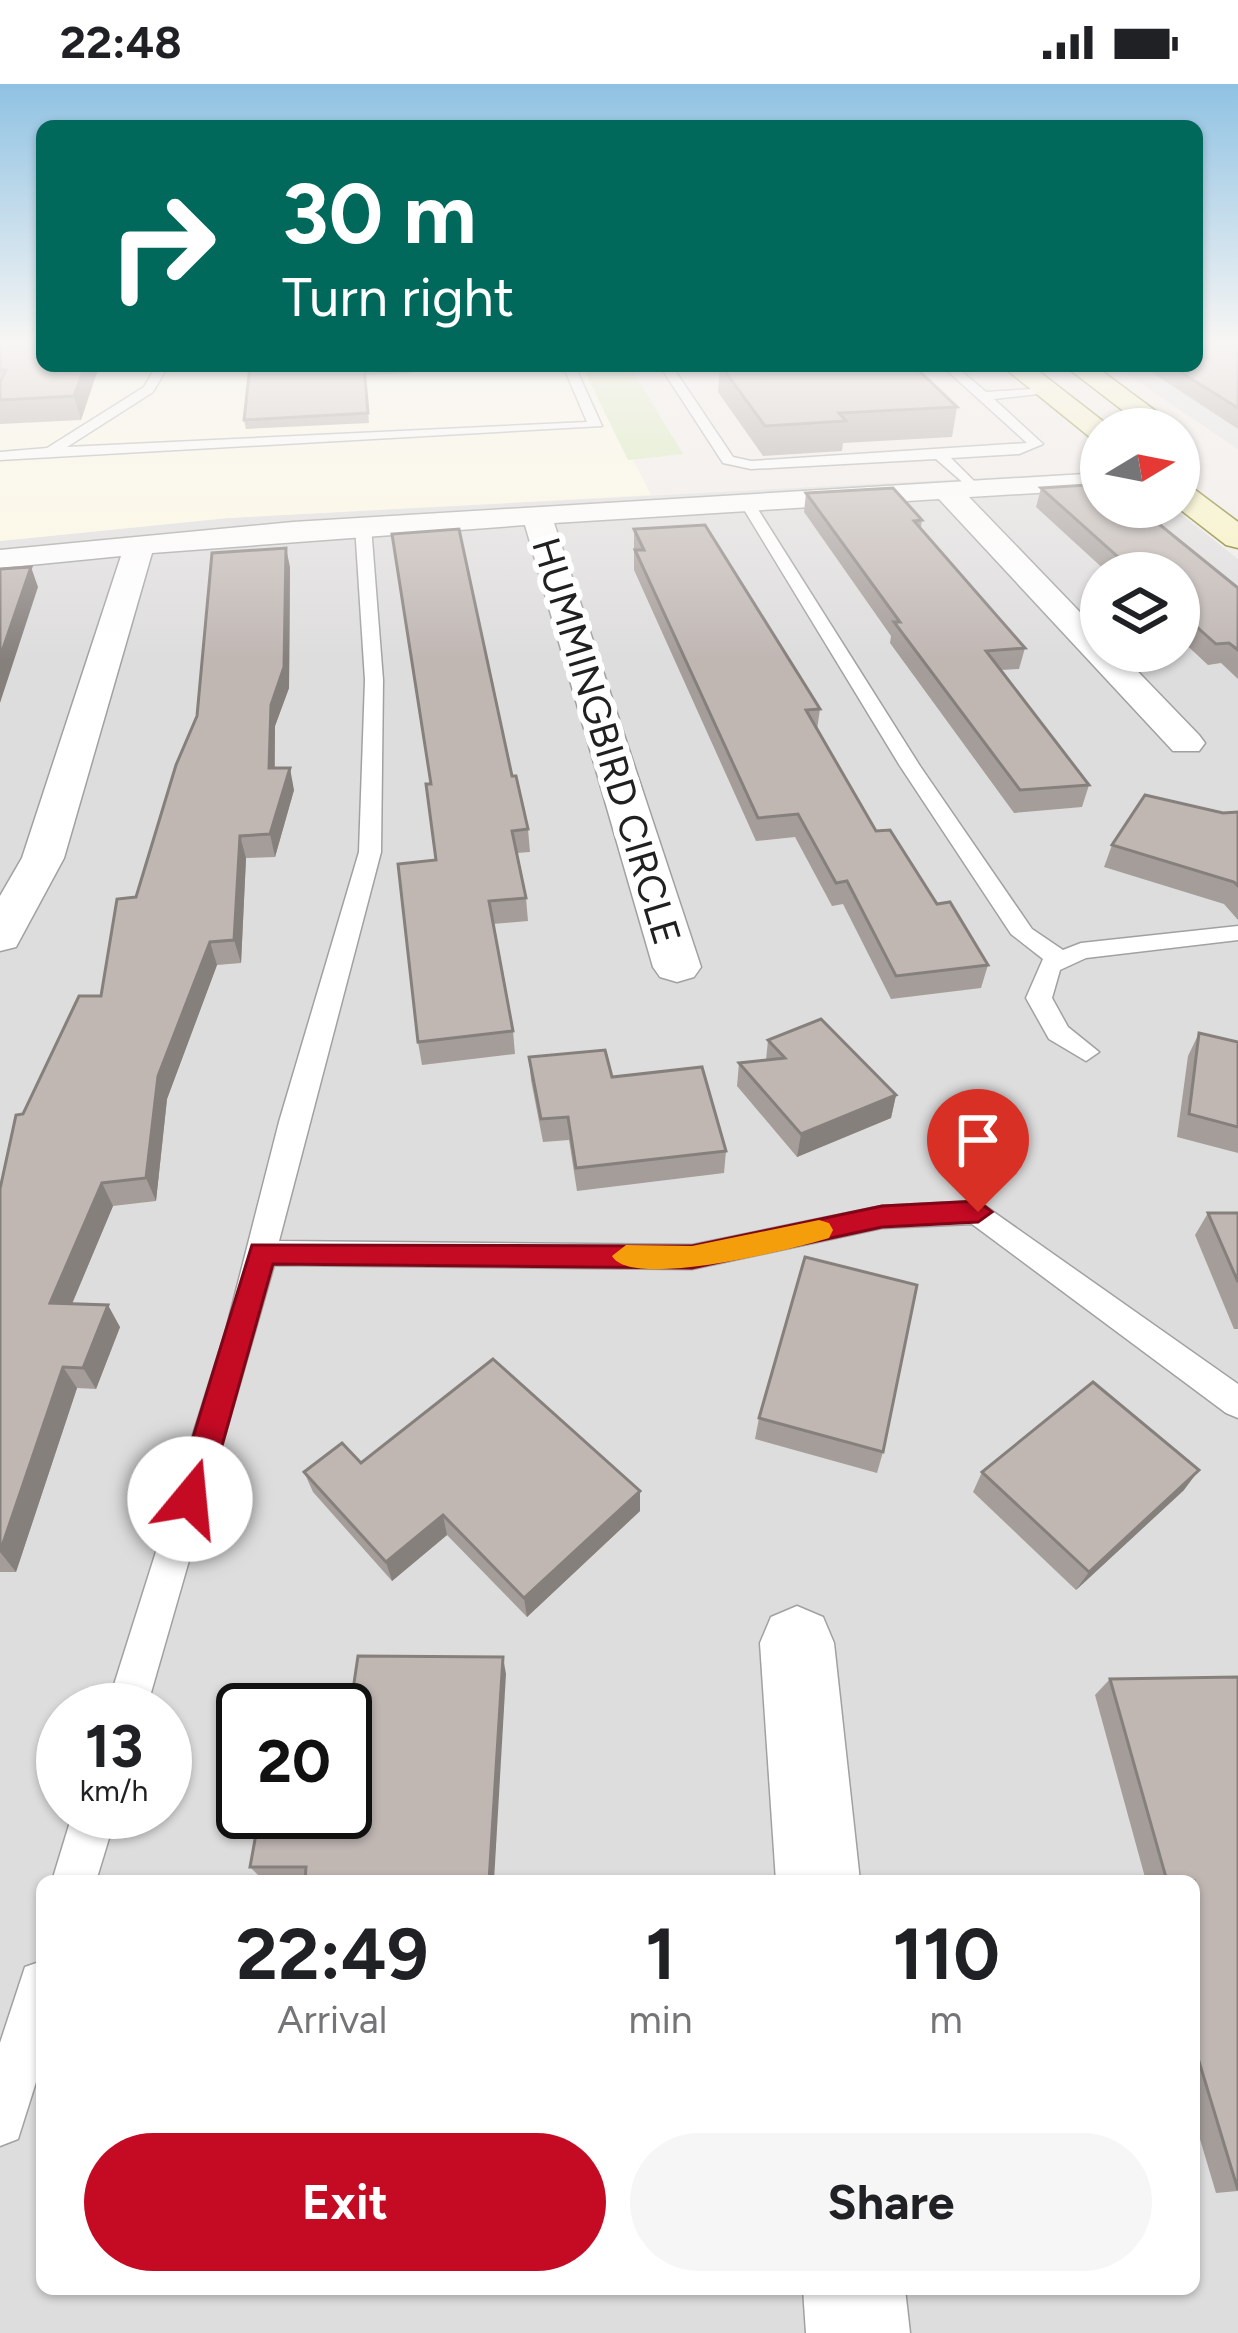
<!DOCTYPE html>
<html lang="en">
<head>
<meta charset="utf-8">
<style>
	:root { --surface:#fff; --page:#f6f6f6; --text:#202124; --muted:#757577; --accent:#c50a24 }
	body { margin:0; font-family:Figtree,sans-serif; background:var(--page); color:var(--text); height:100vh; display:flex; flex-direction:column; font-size:45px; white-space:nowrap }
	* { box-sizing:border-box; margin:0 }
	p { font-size:39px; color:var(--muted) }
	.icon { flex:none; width:66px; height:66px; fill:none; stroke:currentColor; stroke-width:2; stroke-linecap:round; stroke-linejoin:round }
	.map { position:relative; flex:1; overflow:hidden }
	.drawer { position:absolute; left:36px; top:1791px; width:1164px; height:420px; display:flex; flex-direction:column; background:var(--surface); border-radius:18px; box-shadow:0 3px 9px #0004 }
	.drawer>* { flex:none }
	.banner { position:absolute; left:36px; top:36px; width:1167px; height:252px; border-radius:18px; box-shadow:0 3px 9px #0004; background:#00695c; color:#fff; overflow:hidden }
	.needle { width:78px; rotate:80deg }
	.controls { position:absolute; left:1080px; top:324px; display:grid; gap:24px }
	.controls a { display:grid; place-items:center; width:120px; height:120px; border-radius:50%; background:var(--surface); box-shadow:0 3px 9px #0004; font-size:60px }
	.speed { position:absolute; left:36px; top:1599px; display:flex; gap:24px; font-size:60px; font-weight:700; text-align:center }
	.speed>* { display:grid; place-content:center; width:156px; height:156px; border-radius:50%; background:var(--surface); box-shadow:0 3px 9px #0004; line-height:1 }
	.speed small { font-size:30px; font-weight:400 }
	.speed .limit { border:6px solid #111; border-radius:18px; background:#fff; color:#111 }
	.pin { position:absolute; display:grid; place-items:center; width:102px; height:102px; color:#fff; margin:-123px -51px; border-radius:50% 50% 50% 0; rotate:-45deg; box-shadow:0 0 12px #0007 }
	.pin .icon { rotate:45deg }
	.me { position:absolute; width:132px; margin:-66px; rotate:17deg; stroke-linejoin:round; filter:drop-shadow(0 0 9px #0008) }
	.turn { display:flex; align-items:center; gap:42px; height:252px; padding:0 48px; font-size:54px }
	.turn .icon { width:156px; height:156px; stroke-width:2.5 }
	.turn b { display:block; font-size:84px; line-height:102px }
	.eta { display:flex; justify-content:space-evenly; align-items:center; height:204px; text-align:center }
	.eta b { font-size:72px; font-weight:700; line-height:84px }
	.primary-button { display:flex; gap:24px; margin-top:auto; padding:24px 48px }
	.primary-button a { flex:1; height:138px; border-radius:72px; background:var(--accent); color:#fff; font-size:48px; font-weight:700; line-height:138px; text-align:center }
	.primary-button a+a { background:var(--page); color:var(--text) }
	.status { display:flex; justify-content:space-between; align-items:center; height:84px; padding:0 60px; background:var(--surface); direction:ltr }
	.status svg { height:33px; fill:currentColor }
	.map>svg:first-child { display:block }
</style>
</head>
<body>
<div class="status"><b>22:48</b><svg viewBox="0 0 49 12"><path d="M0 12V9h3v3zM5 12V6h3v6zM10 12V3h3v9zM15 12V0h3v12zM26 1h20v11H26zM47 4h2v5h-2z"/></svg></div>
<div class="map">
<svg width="1238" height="2249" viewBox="0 0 1238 2249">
	<rect width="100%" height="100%" fill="#f0ebe7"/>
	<g fill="#dedddd" fill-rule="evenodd">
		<path d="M1197,261H1238V365L1115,282H1197Z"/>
		<path d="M1101,388V423H1172L1238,475V2249H0V457L228,434ZM1101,489H1179V567H1101ZM63,1626H165V1728H63ZM243,1626H345V1728H243ZM42,1797H1194V2205H42Z"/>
	</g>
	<path fill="#fefae2" d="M0,261L42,282H586L651,411L228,434L0,457Z"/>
	<path fill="#d2e7af" d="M582,282L630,283L683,370L628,376Z"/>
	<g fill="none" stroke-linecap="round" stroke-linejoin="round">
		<defs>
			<g id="lane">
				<path d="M156,282H168L153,308L67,363L587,338L563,282H575L602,342L0,376V368L47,364L144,303Z"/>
				<path d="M660,282H672L733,373L751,377L1027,359L942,282H955L986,308L1049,304L1055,308L994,315L1043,360L1019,370L951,374L982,405L975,409L936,375L751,385L723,379Z"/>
				<path d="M747,415L754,419L920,682L1032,845L1063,866L1081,859L1238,842V856L1086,874L1060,886L1052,914L1068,943L1099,968L1086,977L1049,955L1026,914L1043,875L1011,850L900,682L740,419Z"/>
				<path d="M363,437L371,442L383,596L381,768L279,1157L692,1161L882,1122L978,1117L1238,1300V1334L1226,1329L972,1140L882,1144L692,1185L274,1181L146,1626H106L226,1246L279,1038L359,768L365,596L355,442Z"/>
				<path d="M73,1728H117L96,1797H52Z"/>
				<path d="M42,1877V1979L18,2055L0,2062V1959L25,1883Z"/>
			</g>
			<g id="street">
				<path d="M1101,389V405L969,413L1101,550V567H1118L1199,651L1205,659L1199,667H1173L939,415L554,439L701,883L694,893L677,898L660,893L653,883L525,441L152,469L64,774L16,863L0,867V812L22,774L121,472L0,484V466L293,438Z"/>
				<path d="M797,1522L823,1533L834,1559L860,1797H776L760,1559L771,1533Z"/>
				<path d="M803,2205H905L910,2249H806Z"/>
			</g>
			<g id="secondary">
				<path d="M1002,282H1032L1113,345H1101V357L1091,354Z"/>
				<path d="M1065,282H1095L1180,345H1147Z"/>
				<path d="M1179,399L1190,402L1238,438V464L1226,461L1177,423Z"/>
			</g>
		</defs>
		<use href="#lane" stroke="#a1a1a1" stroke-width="3"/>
		<use href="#street" stroke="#a1a1a1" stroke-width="3"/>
		<use href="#secondary" stroke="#73700a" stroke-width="3"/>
		<use href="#lane" fill="#fff" fill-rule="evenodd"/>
		<use href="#street" fill="#fff" fill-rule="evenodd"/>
		<use href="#secondary" fill="#f7f2be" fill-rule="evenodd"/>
	</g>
	<g fill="#a59d9a">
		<path d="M0,261L42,282H99L81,336L0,340Z"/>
		<path d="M1238,263V345L1142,282H1197Z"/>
		<path d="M250,282H412L413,289L365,291L369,339L246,345L244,336Z"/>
		<path d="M720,282H843L957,323L952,353L843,359L842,367L763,372L718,308Z"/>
		<path d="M1041,404L1238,504V595L1221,579L1208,581L1179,554V489H1108L1036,423Z"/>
		<path d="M806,409L922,436L921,444L1025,564L1019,585L1001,586L1089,701L1082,723L1014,729L890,559L891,552L804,428Z"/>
		<path d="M634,445L820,625L817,646L876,747L988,881L981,904L891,915L843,820L832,822L795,753L756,757L634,486Z"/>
		<path d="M290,483L289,604L275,642V684L294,706L275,773L246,774L241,879L217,881L167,1015L156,1117L113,1122L72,1220L120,1243L96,1305L77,1304L16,1488H0V1105L23,1030L101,912L136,813Z"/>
		<path d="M512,692L528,745L530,768L517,769L526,814L528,837L493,840L513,947L515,970L422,981L418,958L436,776Z"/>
		<path d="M1238,728V836L1224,820L1104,783L1112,761L1223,729Z"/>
		<path d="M1199,949L1238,958V1069L1177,1053L1188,972Z"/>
		<path d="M768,956L896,1011L891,1034L797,1073L737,1002L739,979L766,976Z"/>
		<path d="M529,973L612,993L726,1067L724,1089L577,1107L569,1056L543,1058L531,996Z"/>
		<path d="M1208,1129H1238V1245H1234L1195,1151Z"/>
		<path d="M759,1334L883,1368L877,1389L755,1355Z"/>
		<path d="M361,1379L640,1427L527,1533L447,1451L392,1497L313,1408L304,1388Z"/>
		<path d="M982,1388L1184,1406L1076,1506L973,1408Z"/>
		<path d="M506,1590L305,1795H262L250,1783Z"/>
		<path d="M1238,1593V2107L1216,2109L1194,2035V1797H1146L1095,1611L1110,1595Z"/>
	</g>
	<g fill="#86807d">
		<path d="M85,282H99L81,336L74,312Z"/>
		<path d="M286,464L290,483L289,604L275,642L274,706L269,684L271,621Z"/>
		<path d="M31,483L38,503L0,619V573Z"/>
		<path d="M290,684L294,706L275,773L270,750Z"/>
		<path d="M240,752L246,774L241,879L234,856Z"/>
		<path d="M210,858L217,881L167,1015L156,1117L146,1094L158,992Z"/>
		<path d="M896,1011L891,1034L797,1073L801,1050Z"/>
		<path d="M102,1099L113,1122L63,1241L50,1219Z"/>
		<path d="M108,1221L120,1243L96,1305L83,1284Z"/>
		<path d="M63,1283L77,1304L16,1488L0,1468Z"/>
		<path d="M1199,1386L1184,1406L1076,1506L1089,1488Z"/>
		<path d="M640,1407V1427L527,1533L524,1514Z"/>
		<path d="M443,1431L447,1451L392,1497L386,1478Z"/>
		<path d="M503,1573L506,1590L494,1797H489Z"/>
	</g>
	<g fill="#c0b7b3" stroke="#86807d" stroke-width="3">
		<path d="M0,261H42V282H85L74,312L0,316V298L6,286H0Z"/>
		<path d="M1197,261H1235L1238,263V324L1171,282H1197Z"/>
		<path d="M250,282H372H364L368,329L244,336Z"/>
		<path d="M721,282H914L957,323L839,329L846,337L765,342Z"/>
		<path d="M1101,400V423H1138L1238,504V566L1229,559L1216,560L1179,527V489H1136L1041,404Z"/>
		<path d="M893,404L922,436L914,437L1025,564L986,567L1089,701L1020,706L894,538H900L806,409Z"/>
		<path d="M705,441L820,625L806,626L876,747L890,746L937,820L950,818L988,881L896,892L847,797L836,799L798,730L758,734L635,466H644L634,445Z"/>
		<path d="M459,445L512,692H516L528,745L512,747L526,814L489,817L513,947L418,958L398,780L436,776L426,700H431L392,450Z"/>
		<path d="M286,464L284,583L271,621L269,684H290L270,750L240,752L234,856L210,858L158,992L146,1094L102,1099L50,1219L108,1221L83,1284L63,1283L0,1468V1105L16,1031L23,1030L79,912H101L117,815L136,813L176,681L197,632L212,469Z"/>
		<path d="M31,483L0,573V485Z"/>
		<path d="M1145,711L1223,729L1238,728V802L1234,798L1112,761Z"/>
		<path d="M821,935L896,1011L801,1050L739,979L785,974L768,956Z"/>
		<path d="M1199,949L1238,958V1043L1189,1030Z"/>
		<path d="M605,966L612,993L702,983L726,1067L576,1084L568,1033L541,1035L529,973Z"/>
		<path d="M1208,1129H1238V1198Z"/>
		<path d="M805,1173L917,1201L883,1368L759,1334Z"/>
		<path d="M493,1275L640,1407L524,1514L443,1431L386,1478L304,1388L342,1359L361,1379Z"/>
		<path d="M1093,1298L1199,1386L1089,1488L982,1388Z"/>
		<path d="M358,1572L503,1573L489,1797H305L306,1783H250L260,1728H345V1660Z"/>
		<path d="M1238,1593V2106L1194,1961V1797H1167L1110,1595Z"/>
	</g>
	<linearGradient id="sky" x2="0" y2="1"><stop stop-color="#8fc2e3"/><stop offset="0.45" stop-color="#f8f6f4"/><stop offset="1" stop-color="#f8f6f4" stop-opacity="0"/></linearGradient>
	<rect width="1238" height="576" fill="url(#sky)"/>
	<path fill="#c50a24" stroke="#800617" stroke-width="3" d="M978,1117L992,1128L978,1138L882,1143L692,1184L273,1180L207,1415L202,1425L190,1430L179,1425L174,1415L252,1161L692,1162L882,1122Z"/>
	<path fill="#f59e0b" d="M819,1136L829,1139L833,1146L829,1154C794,1165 631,1206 612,1172L626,1161L692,1162Z"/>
	<g text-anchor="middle" stroke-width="12" stroke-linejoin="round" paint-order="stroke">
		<g font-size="39" fill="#202020" stroke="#fff">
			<text transform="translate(607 657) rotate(73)" y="14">HUMMINGBIRD CIRCLE</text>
		</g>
	</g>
</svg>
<div class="controls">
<a><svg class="needle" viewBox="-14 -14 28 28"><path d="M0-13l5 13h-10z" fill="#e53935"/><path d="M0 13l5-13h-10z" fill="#757577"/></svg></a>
<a><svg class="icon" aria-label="layers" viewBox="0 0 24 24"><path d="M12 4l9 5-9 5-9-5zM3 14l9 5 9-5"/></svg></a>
</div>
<div class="speed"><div>13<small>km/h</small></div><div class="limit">20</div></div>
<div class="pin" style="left:978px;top:1128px;background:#d93025"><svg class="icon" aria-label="arrive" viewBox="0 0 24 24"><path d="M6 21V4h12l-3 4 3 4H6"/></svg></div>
<svg class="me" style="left:190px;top:1415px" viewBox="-20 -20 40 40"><circle r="19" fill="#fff"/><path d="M0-13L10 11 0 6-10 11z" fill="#c50a24"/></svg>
<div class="banner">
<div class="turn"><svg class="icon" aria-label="right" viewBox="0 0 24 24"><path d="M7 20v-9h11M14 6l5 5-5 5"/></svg><div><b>30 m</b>Turn right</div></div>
</div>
<section class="drawer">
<div class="eta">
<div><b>22:49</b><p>Arrival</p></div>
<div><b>1</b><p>min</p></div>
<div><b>110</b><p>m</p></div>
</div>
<div class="primary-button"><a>Exit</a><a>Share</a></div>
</section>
</div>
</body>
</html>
